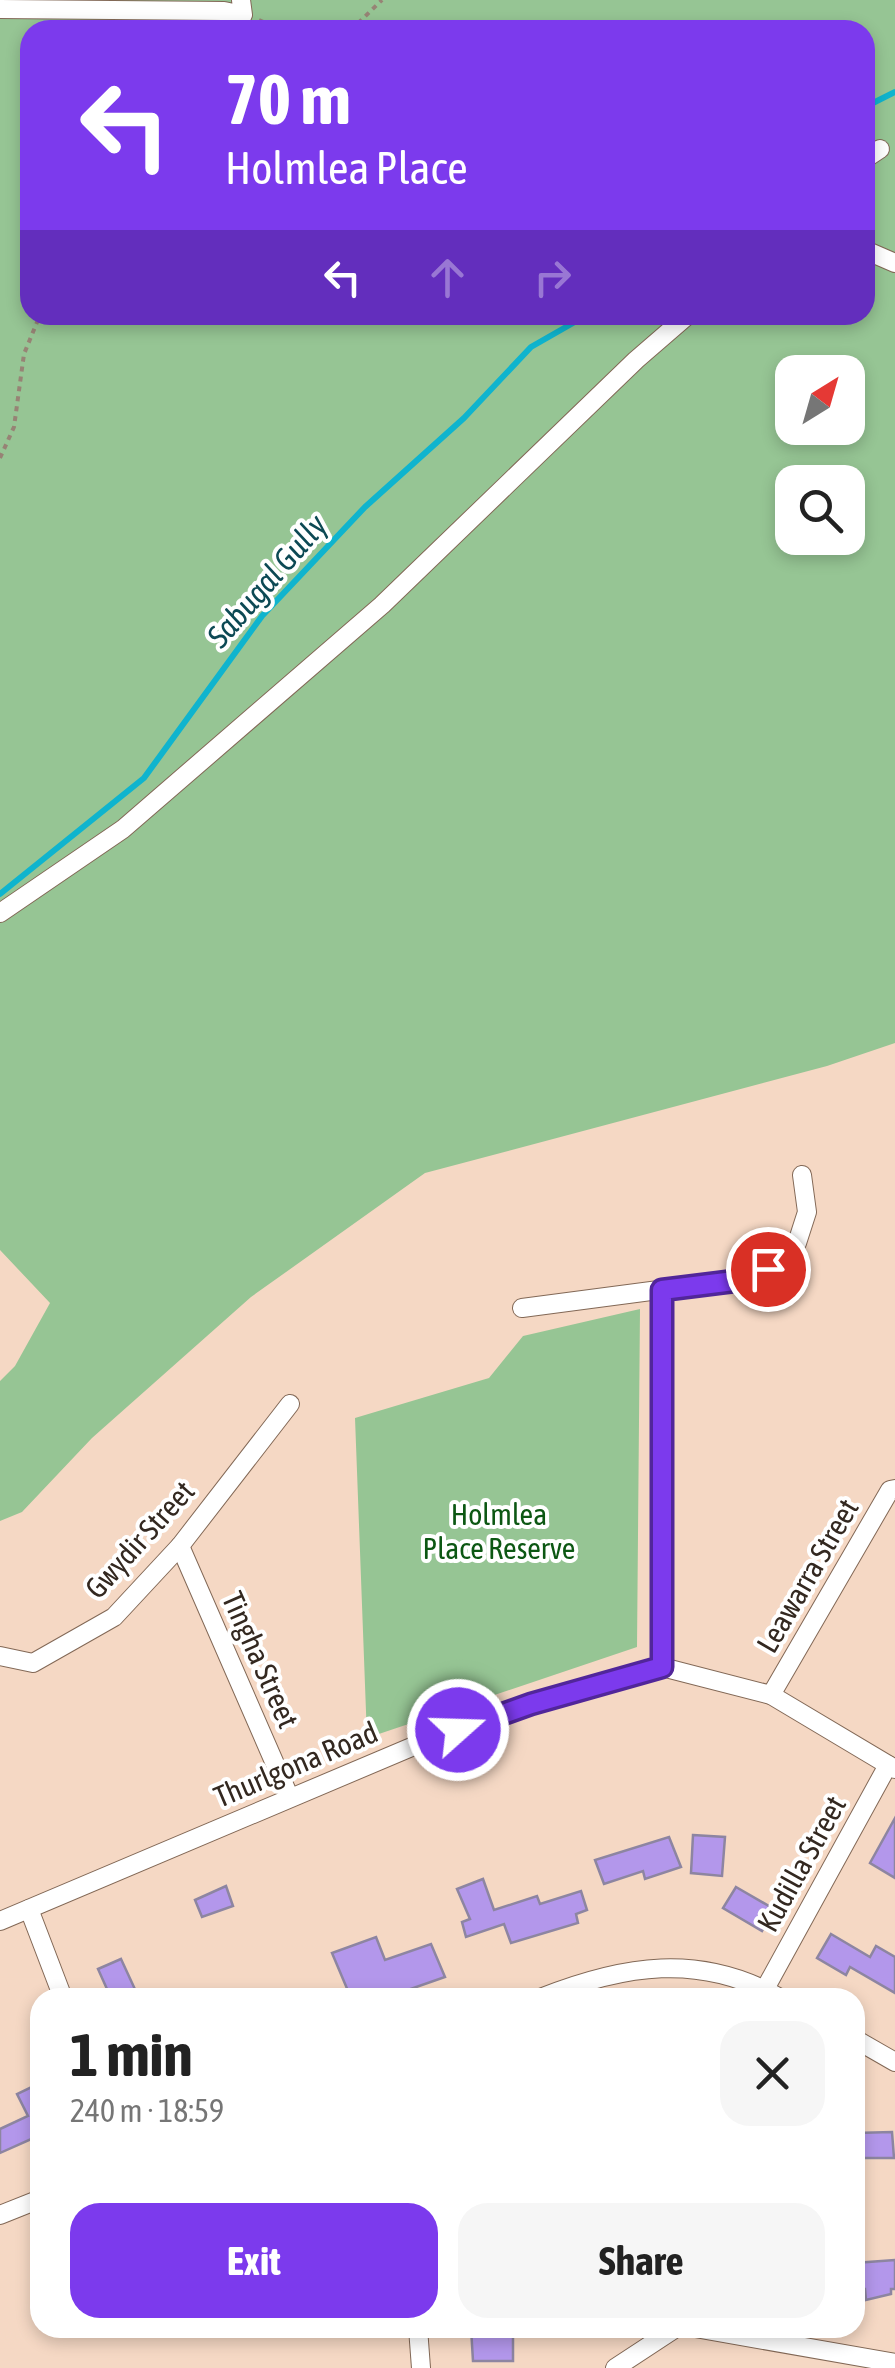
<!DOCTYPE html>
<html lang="en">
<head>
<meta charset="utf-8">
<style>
	:root { --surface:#fff; --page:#f6f6f6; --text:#222; --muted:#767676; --accent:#7c3aed }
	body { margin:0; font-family:"Asap Condensed",sans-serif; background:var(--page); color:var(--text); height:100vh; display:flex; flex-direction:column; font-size:38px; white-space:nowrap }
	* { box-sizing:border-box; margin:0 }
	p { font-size:32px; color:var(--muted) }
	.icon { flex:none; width:55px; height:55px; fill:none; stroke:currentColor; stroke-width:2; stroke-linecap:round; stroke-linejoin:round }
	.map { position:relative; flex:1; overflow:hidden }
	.drawer { position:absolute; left:30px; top:1988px; width:835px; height:350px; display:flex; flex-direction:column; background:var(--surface); border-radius:30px; box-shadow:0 5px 15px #0003 }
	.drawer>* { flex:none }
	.hud { position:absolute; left:20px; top:20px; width:855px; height:305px; border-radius:30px; box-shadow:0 5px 15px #0003; background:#7c3aed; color:#fff; overflow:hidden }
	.needle { width:65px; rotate:37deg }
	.buttons { position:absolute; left:775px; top:355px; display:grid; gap:20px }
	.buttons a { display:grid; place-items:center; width:90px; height:90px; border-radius:20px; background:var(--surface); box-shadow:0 5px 15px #0003; font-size:50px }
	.pin { position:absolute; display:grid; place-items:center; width:85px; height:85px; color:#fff; margin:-42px; border:5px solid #fff; border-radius:50%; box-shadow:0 2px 10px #0007 }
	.me { position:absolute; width:110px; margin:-55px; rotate:70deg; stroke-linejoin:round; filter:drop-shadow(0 0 8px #0008) }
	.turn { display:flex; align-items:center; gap:35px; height:210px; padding:0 40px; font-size:45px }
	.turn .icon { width:130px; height:130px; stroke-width:2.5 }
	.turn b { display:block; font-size:70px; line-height:85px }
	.lanes { display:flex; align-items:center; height:95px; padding:0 40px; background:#0003; justify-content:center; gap:50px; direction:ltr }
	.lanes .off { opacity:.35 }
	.round { display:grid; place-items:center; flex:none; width:105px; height:105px; border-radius:30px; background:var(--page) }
	.summary { display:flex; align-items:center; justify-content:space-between; height:170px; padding:0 40px }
	h1 { font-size:60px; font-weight:700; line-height:75px }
	.primary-button { display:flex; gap:20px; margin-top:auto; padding:20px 40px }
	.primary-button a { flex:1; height:115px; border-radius:30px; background:var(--accent); color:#fff; font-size:40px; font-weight:700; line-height:115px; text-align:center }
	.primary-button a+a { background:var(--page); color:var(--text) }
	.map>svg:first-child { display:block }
</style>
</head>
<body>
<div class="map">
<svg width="895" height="2368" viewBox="0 0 895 2368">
	<rect width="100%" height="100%" fill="#f5d8c4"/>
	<g fill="#96c594" fill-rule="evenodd">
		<path d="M0,0H895V1043L827,1066L425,1173L251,1297L92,1438L22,1512L0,1521V1381L15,1366L50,1303L0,1250ZM30,30H865V315H30ZM792,372H848V428H792ZM792,482H848V538H792Z"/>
		<path d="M640,1309L637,1647L367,1738L355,1418L489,1378L523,1336Z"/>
	</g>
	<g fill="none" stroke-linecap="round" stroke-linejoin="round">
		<g stroke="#0fb4ce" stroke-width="6">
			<path d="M865,107L895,92"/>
			<path d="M0,894L144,778L262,616L365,507L464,418L531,347L587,315"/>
		</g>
	</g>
	<g fill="#b397eb" stroke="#8d85a1" stroke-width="2.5">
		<path d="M895,1818V1878L870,1863Z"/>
		<path d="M693,1835L725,1837L722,1876L691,1873Z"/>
		<path d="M669,1837L681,1867L645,1879L643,1871L604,1884L595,1860Z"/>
		<path d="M483,1879L494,1910L537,1896L540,1904L581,1891L587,1910L576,1914L578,1923L511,1943L504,1924L466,1937L462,1922L470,1919L457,1889Z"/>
		<path d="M226,1886L233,1906L202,1917L195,1900Z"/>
		<path d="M736,1887L774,1909L762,1931L723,1908Z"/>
		<path d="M831,1934L870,1957L876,1946L895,1957V1993L850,1967L846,1975L817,1958Z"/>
		<path d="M376,1937L385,1960L431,1944L445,1977L399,1993L401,1998H351L332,1953Z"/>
		<path d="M121,1959L139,1998H111L98,1969Z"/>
		<path d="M40,2083V2140L38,2136L0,2153V2129L28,2116L17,2094Z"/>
		<path d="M892,2132L894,2158H856L855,2133Z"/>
		<path d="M895,2260V2289H891V2294L866,2300L865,2289H855V2263Z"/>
		<path d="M471,2328H499L504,2334H513V2361H473Z"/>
	</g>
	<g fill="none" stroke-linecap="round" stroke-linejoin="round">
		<defs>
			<g id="minor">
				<path d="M0,9L224,11L243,15L241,0"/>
				<path d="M865,159L880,149"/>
				<path d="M865,250L895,263"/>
				<path d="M0,913L123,829L382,605L636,360L688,315"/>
				<path d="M661,1290L662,1667"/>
				<path d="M522,1308L757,1277L797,1243L807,1212L802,1175"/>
				<path d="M180,1546L289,1796"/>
				<path d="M0,1656L33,1663L114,1617L180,1546L290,1404"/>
				<path d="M771,1695L890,1490L895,1489"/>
				<path d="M29,1909L63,1998"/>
				<path d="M0,1921L421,1743L531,1704L662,1667L771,1695L895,1769"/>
				<path d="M765,1989L888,1765"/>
				<path d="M540,1998C623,1965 700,1952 780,1998"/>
				<path d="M855,2039L895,2062"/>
				<path d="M0,2215L40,2199"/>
				<path d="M418,2328L421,2368"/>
				<path d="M695,2328L895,2363"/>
				<path d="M615,2368L676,2328"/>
			</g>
		</defs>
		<use href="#minor" stroke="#826856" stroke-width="20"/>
		<g stroke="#978375" stroke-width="4" stroke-dasharray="5 5" stroke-linecap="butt">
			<path d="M259,20L282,30"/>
			<path d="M351,30L382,0"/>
			<path d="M0,458L14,427L24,354L40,315"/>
		</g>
		<use href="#minor" stroke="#fff" stroke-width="18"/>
	</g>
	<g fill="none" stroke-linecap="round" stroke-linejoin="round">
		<defs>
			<path id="route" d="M458,1730L531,1704L662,1667V1290L758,1278L768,1269"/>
		</defs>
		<use href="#route" stroke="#51269a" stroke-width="25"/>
		<use href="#route" stroke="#7c3aed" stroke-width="18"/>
	</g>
	<g text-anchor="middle" stroke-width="8" stroke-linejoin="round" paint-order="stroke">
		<g font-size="30" fill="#0c5713" stroke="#fff">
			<text x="499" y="1525">Holmlea<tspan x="499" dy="34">Place Reserve</tspan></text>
		</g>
		<g font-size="30" fill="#332820" stroke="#fff">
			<text transform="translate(140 1540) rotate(-48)" y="10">Gwydir Street</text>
			<text transform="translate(808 1576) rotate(-60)" y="10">Leawarra Street</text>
			<text transform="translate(260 1660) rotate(66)" y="10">Tingha Street</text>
			<text transform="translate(296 1765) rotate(-23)" y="10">Thurlgona Road</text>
			<text transform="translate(802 1864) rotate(-61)" y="10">Kudilla Street</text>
		</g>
		<g font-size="32" font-style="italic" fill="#0c4954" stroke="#fff">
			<text transform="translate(267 581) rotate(-49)" y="11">Sabugal Gully</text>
		</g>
	</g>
</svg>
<div class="buttons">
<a><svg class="needle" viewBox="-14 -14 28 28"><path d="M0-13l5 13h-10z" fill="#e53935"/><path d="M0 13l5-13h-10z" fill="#767676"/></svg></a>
<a><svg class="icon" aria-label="search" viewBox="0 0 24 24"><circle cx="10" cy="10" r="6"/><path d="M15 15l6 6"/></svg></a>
</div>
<div class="pin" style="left:768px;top:1269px;background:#d93025"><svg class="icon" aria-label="arrive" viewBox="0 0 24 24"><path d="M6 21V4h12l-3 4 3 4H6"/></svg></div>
<svg class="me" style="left:458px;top:1730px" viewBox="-20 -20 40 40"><circle r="17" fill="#7c3aed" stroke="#fff" stroke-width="3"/><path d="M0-11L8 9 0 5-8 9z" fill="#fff"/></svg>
<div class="hud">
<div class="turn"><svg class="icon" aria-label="left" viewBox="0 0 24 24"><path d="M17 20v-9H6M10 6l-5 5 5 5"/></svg><div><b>70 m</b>Holmlea Place</div></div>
<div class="lanes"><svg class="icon" aria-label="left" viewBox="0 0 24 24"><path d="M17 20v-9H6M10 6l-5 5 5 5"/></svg><svg class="icon off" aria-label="ahead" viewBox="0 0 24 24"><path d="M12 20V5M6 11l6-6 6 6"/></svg><svg class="icon off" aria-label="right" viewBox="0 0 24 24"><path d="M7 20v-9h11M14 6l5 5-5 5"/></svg></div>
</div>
<section class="drawer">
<div class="summary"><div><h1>1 min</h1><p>240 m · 18:59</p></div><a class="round"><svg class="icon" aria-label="close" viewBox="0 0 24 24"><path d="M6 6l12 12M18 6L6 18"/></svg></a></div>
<div class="primary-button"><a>Exit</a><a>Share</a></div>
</section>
</div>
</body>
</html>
